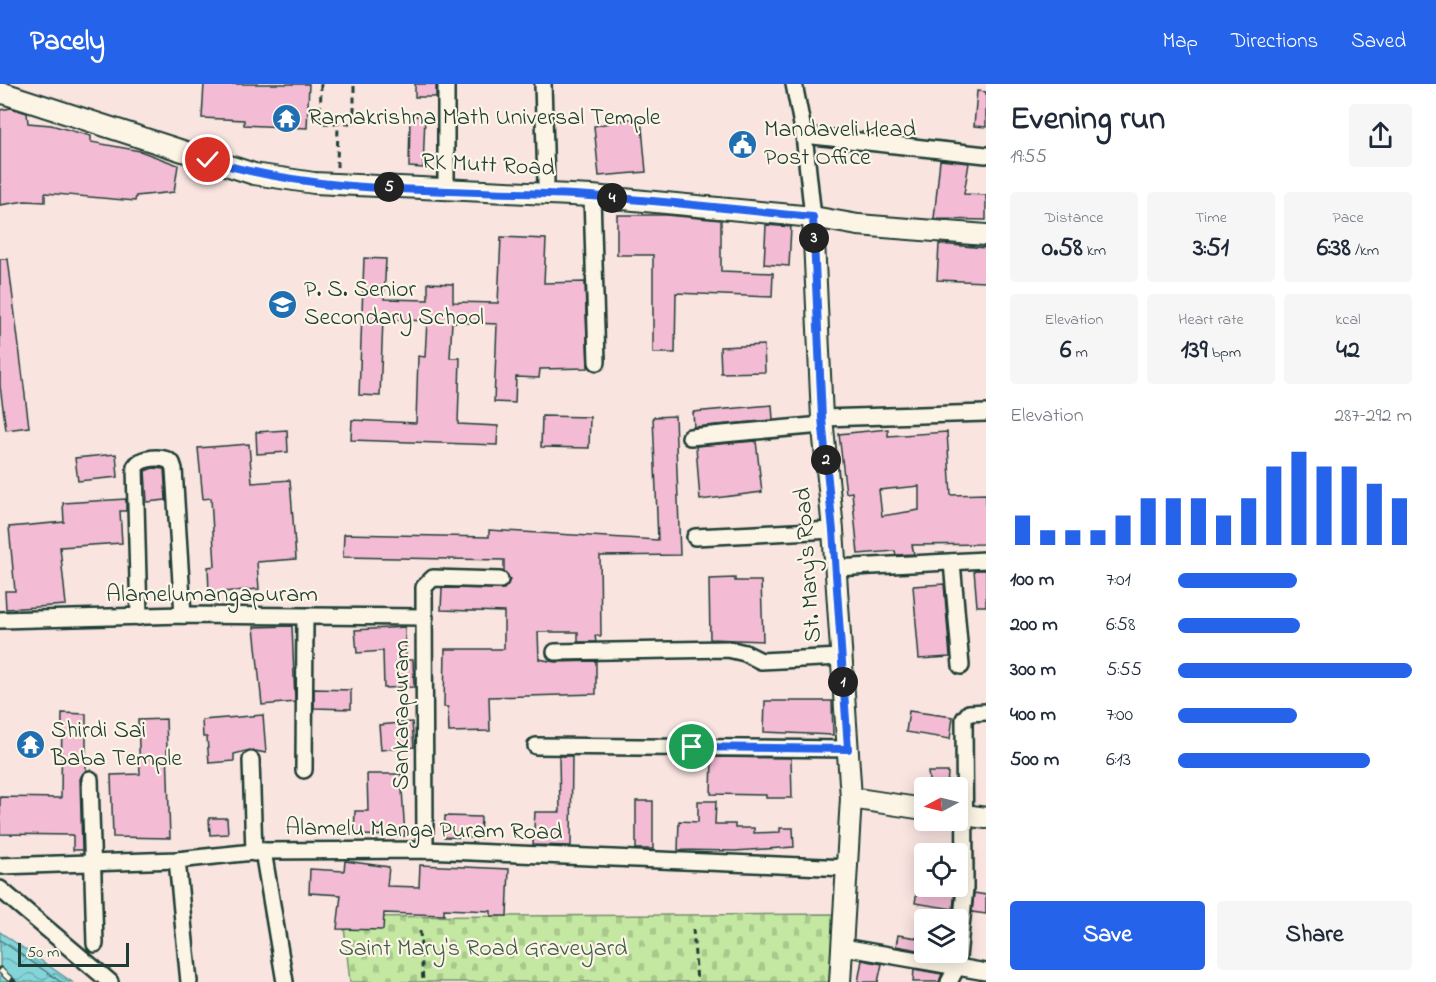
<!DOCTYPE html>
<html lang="en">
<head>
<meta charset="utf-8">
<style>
	body { margin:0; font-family:"Indie Flower",sans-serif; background:#f6f6f7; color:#1f2937; height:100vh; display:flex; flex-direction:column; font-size:22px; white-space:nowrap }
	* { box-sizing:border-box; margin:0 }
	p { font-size:20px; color:#747a83 }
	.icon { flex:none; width:33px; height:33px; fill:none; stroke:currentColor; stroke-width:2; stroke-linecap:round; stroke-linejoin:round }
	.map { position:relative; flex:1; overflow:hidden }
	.details { display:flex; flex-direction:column; background:#fff; width:450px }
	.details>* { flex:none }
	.needle { width:39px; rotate:263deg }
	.tools { position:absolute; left:914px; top:693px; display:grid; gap:12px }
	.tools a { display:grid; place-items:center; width:54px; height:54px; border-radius:6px; background:#fff; box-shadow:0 3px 15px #0003; font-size:30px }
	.scale { position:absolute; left:18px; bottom:15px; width:111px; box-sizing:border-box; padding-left:6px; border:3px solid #1f3d34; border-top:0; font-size:16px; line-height:21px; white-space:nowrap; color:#1f3d34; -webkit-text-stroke:4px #fcf5e5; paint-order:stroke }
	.pin { position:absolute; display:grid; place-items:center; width:51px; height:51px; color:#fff; margin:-26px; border:3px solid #fff; border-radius:50%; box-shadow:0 2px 6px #0007 }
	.km { position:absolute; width:30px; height:30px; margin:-15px; border-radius:50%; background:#222; color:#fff; font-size:16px; line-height:30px; text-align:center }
	.round { display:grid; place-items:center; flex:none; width:63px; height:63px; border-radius:6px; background:#f6f6f7 }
	.overview { display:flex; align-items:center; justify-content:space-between; height:102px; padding:0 24px }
	h1 { font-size:33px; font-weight:700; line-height:45px }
	.metrics { display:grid; grid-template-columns:repeat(3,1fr); gap:9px; height:102px; padding:6px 24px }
	.metrics div { display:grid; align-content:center; border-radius:6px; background:#f6f6f7; text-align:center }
	.metrics b { font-size:26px; font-weight:700 }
	.metrics small { font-size:16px; font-weight:400 }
	.metrics p { font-size:16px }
	.chart { height:168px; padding:12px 24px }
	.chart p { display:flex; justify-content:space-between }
	.chart svg { width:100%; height:108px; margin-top:6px; stroke:#2563eb; stroke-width:6 }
	.button { display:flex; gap:12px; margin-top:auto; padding:12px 24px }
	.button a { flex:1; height:69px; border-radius:6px; background:#2563eb; color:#fff; font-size:24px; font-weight:700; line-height:69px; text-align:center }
	.button a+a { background:#f6f6f7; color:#1f2937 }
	ul { padding:0 24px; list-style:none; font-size:20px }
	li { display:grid; grid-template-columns:96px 72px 1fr; align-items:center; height:45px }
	li i { height:15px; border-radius:8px; background:#2563eb }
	header { display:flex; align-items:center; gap:36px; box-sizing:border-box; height:84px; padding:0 30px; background:#2563eb; color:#fff }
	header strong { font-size:28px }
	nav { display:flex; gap:33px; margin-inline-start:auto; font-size:21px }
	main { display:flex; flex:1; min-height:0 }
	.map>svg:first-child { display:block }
	.cemetery { fill:url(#cemetery-stones); stroke:#72926b; stroke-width:1.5 }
	.water { fill:url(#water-waves); stroke:#5c9898; stroke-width:1.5 }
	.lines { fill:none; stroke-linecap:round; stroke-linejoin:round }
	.shore { stroke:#477a76; stroke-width:1.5 }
	.building { fill:#f3bcd4; stroke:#1f3d34; stroke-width:1.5; fill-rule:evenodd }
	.minor-casing { stroke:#1f3d34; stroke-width:20 }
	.major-casing { stroke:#1f3d34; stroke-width:24 }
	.path { stroke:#1f3d34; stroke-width:3; stroke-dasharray:6 4.5; stroke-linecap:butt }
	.minor { stroke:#fcf5e5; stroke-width:15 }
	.major { stroke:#fcf5e5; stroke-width:20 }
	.rail-casing { stroke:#1f3d34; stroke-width:7 }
	.rail { stroke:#fcf5e5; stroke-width:4.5; stroke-dasharray:14; stroke-linecap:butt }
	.route-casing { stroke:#fff; stroke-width:12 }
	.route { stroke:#2563eb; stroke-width:8 }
	.labels { text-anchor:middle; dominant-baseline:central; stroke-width:4.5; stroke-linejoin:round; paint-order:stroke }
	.poi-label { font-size:24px; fill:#1f3d34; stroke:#fcf5e5; text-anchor:start }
	.street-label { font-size:24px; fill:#1f3d34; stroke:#fcf5e5 }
	.park-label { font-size:24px; fill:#405f4a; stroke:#fcf5e5 }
</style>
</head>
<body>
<header>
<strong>Pacely</strong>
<nav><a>Map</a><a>Directions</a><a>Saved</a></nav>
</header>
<main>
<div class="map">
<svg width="986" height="898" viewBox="0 0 986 898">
	<defs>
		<pattern id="cemetery-stones" width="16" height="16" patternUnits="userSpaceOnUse" patternTransform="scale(1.5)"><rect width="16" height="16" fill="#c4e8a2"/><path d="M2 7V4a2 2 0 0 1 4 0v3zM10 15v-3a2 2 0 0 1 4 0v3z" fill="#a8c88c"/></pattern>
		<pattern id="water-waves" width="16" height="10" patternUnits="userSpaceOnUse" patternTransform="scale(1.5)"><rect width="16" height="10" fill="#84d5da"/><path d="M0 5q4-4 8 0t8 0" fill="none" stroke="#6baeb2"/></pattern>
	</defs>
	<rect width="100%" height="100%" fill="#f9e4e0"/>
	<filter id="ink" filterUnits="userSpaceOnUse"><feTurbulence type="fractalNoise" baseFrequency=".0167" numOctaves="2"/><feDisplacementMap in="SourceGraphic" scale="12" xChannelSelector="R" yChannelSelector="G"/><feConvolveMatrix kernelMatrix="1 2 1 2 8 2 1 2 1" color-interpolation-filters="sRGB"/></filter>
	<g filter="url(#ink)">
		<polygon class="cemetery" points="837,830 830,898 350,898 343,833"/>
		<polygon class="water" points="0,848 72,898 0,898"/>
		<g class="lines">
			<polyline class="shore" points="0,856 61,898"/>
		</g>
		<g class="building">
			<polygon points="204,0 309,0 307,44 244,41 244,36 202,34"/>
			<rect x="415" y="0" width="21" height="13"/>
			<polygon points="977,7 986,8 986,43 974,42"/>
			<polygon points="11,24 27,29 28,39 51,41 91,52 91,58 140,67 178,81 174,108 136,112 135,117 45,109 45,118 25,117 0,121 0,26"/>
			<polygon points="410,32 425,32 423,84 409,83"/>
			<polygon points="641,33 646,88 599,92 594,42"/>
			<polygon points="940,76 969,79 964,110 986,111 986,136 934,135"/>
			<polygon points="617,131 666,131 721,136 721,187 773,189 772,213 676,209 675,269 653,269 653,171 617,171"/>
			<polygon points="766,141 791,143 789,182 764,180"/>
			<polygon points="501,153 546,155 544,199 585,198 588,284 540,285 539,294 516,293 515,319 494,318 497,240 452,238 450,274 460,274 458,340 498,342 497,361 351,356 352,336 416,339 418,272 425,273 427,237 383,235 380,312 359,311 364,174 386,175 384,215 428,216 428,199 453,200 453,218 498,219"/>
			<polygon points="939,160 986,164 986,198 937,196"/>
			<polygon points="0,175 8,175 29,343 6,346 0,302"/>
			<polygon points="764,261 765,288 721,289 720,263"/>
			<polygon points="772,321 773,336 694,343 693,328"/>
			<polygon points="542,332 590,333 589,364 541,363"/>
			<polygon points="675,332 680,471 600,472 601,552 595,552 596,558 578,558 578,548 538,548 539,575 555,578 596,577 596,610 489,613 490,647 449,648 448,623 444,623 445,565 504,565 504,528 441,526 442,504 504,505 510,496 504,487 504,476 343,473 344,450 489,453 489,446 658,456 653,333"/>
			<path d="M888,345v7l59,-4 4,63 35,-1v50l-74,1 2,9 -18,1 -1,-4 -37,3 -6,-62 -6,1 -7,-59zM919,402v24l-37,6 -3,-26z"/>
			<polygon points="287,346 288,368 257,370 256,348"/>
			<polygon points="756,357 762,408 700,416 696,362"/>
			<polygon points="249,360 252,399 290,396 296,475 257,478 259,505 209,509 208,483 215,482 211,414 203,415 198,364"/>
			<polygon points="116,370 118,393 78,397 75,374"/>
			<polygon points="153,384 164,385 166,416 147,418 145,387"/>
			<polygon points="126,415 126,427 120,427 122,459 60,463 66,521 6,525 5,507 15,507 9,443 64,438 63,419"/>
			<polygon points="974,486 986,486 986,522 977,522"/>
			<polygon points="735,494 735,497 761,497 763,557 710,555 709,495"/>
			<polygon points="944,500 950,573 919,575 913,502"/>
			<polygon points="292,542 295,618 262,621 254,543"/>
			<polygon points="405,543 406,576 413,576 414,603 384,604 383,567 357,569 355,546"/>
			<polygon points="314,605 351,606 351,625 314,624"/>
			<polygon points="765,617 832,617 833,651 764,648"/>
			<polygon points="909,627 953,633 950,655 906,648"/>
			<polygon points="62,629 86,630 86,686 80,695 82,766 73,766 73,751 0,750 0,713 61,714"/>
			<polygon points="263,631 266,669 250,666 234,670 234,677 209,679 207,653 203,653 202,636"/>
			<polygon points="166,635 170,754 113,753 111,691 140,690 138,636"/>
			<polygon points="412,638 414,663 381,666 379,641"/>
			<polygon points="559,672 572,672 571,762 533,761 535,728 560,728"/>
			<polygon points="712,673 791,674 792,714 766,714 766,711 711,710"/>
			<polygon points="928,688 948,688 947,704 930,704"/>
			<polygon points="367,690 401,690 405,752 354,751 355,727 368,727"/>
			<rect x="636" y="717" width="17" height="48"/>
			<polygon points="698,717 716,717 715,740 735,740 735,744 754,744 754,749 780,748 780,744 793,744 794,763 735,767 678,766 679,737 698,738"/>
			<polygon points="445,732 481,733 480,754 444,753"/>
			<polygon points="209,734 227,734 228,750 210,751"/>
			<polygon points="345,777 389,783 387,802 419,803 420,781 509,785 507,832 491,832 491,827 444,825 444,831 384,829 383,846 337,845 341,811 309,809 310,785 344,787"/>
			<polygon points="918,801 955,806 953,825 915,819"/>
			<polygon points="974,809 986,811 986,830 972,828"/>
			<polygon points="898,851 924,855 924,867 896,862"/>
			<polygon points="862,876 882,880 878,898 858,898"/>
			<polygon points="914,885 942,890 939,898 913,898"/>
		</g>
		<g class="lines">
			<defs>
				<g id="minor">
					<polyline points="543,0 546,98"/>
					<polyline points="794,0 804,51 813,133"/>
					<polyline points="804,51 986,71"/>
					<polyline points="446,106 446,0"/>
					<polyline points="592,112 597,278"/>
					<polyline points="822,334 986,329"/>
					<polyline points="690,353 822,341"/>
					<polyline points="695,453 833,446"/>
					<polyline points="952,478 961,582"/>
					<polyline points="835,484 986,476"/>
					<path d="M139,533l-4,-150c6,-10 28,-12 37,-4l2,6 9,146"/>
					<polyline points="0,536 183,531 425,533"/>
					<polyline points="555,568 728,565 745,569 761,577 841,573"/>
					<polyline points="536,662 848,665"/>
					<polyline points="251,676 254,769"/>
					<polyline points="304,686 305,533"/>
					<polyline points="90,695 95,860"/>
					<polyline points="425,766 424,503 433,494 500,496"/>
					<polyline points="263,767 285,898"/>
					<polyline points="177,776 189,898"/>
					<polyline points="0,782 177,776 263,767 425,766 847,784"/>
					<polyline points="0,805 110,898"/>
					<polyline points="843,863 986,888"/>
					<polyline points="949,898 957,883 965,804 964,635 969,629 986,628"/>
				</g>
				<g id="major">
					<polyline points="0,8 254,90 314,99 592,112 813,133 858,141 986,151"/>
					<polyline points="813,133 822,334 833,446 851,714 840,898"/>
					<polyline points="851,714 924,725"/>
					<polyline points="957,730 986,734"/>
				</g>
			</defs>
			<use href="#minor" class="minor-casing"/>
			<use href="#major" class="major-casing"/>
			<g class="path">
				<polyline points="321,0 320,39 354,40 354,0"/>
				<polyline points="337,83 338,40"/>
				<polyline points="693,845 697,898"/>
				<polyline points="420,847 423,898"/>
			</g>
			<use href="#minor" class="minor"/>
			<use href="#major" class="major"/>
			<defs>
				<polyline id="rail" points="0,886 13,898"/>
			</defs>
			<use href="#rail" class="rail-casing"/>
			<use href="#rail" class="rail"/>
		</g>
	</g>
	<g class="lines" filter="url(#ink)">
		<defs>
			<path id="route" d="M208,76c123,38 256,28 383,36 74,5 148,14 222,21l9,201 11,113 15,218 -156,-2"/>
		</defs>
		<use href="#route" class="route-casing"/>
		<use href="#route" class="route"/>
	</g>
	<defs>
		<symbol id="temple-disc" viewBox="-11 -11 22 22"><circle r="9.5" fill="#1f6fb2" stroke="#fcf5e5"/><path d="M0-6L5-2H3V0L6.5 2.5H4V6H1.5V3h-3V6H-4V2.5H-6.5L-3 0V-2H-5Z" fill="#fff"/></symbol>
		<symbol id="civic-disc" viewBox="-11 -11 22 22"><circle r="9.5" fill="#1f6fb2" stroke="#fcf5e5"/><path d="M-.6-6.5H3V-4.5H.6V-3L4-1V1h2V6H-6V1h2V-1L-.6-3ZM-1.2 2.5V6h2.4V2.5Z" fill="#fff"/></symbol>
		<symbol id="school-disc" viewBox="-11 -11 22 22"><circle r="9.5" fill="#1f6fb2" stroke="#fcf5e5"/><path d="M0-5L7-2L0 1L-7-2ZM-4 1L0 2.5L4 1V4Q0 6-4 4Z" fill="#fff"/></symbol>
	</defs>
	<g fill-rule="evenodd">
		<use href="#temple-disc" x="270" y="18" width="33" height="33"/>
		<use href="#civic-disc" x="726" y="44" width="33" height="33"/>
		<use href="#school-disc" x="266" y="204" width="33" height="33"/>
		<use href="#temple-disc" x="14" y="644" width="33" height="33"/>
	</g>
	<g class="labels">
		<g class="poi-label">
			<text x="308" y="34">Ramakrishna Math Universal Temple</text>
			<text x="764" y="46">Mandaveli Head<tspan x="764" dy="28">Post Office</tspan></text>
			<text x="304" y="206">P. S. Senior<tspan x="304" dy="28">Secondary School</tspan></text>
			<text x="51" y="647">Shirdi Sai<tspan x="51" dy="28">Baba Temple</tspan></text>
		</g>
		<g class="street-label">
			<text transform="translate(488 82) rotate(3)">RK Mutt Road</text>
			<text transform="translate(809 481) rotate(-94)">St. Mary's Road</text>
			<text x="212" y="511">Alamelumangapuram</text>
			<text transform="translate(402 631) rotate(-90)">Sankarapuram</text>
			<text transform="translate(424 747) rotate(1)">Alamelu Manga Puram Road</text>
		</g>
		<g class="park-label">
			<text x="483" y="865">Saint Mary's Road Graveyard</text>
		</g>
	</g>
</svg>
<div class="tools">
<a><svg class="needle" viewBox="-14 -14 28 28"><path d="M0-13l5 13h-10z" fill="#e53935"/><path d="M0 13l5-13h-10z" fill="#747a83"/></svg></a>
<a><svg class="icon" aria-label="locate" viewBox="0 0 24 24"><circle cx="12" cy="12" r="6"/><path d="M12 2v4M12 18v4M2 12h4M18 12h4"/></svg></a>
<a><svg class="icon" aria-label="layers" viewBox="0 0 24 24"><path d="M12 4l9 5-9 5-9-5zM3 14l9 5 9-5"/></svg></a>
</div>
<div class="scale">50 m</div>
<div class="pin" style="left:692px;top:663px;background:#1e9e55"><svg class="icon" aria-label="arrive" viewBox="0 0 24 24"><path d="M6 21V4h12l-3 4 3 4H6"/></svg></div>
<div class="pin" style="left:208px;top:76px;background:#d93025"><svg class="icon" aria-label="check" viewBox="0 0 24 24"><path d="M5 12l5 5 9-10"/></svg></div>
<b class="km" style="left:843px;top:598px">1</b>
<b class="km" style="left:826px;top:376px">2</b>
<b class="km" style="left:814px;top:154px">3</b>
<b class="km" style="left:612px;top:114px">4</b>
<b class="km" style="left:389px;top:103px">5</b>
</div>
<section class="details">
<div class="overview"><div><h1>Evening run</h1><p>19:55</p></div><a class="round"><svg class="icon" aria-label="share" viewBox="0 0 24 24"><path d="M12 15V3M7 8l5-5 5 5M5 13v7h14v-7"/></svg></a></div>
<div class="metrics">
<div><p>Distance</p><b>0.58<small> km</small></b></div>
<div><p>Time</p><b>3:51</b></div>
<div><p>Pace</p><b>6:38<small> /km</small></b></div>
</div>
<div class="metrics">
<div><p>Elevation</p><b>6<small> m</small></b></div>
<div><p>Heart rate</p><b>139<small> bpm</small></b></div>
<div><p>kcal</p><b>42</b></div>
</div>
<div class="chart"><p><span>Elevation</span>287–292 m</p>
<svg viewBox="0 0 160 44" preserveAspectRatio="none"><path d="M5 44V32M15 44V38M25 44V38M35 44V38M45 44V32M55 44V25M65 44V25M75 44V25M85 44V32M95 44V25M105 44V12M115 44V6M125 44V12M135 44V12M145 44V19M155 44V25"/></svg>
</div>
<ul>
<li><b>100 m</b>7:01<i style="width:51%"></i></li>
<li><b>200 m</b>6:58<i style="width:52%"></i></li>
<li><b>300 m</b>5:55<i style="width:100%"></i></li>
<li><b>400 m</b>7:00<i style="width:51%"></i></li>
<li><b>500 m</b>6:13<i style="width:82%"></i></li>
</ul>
<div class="button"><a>Save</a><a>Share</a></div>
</section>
</main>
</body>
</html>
